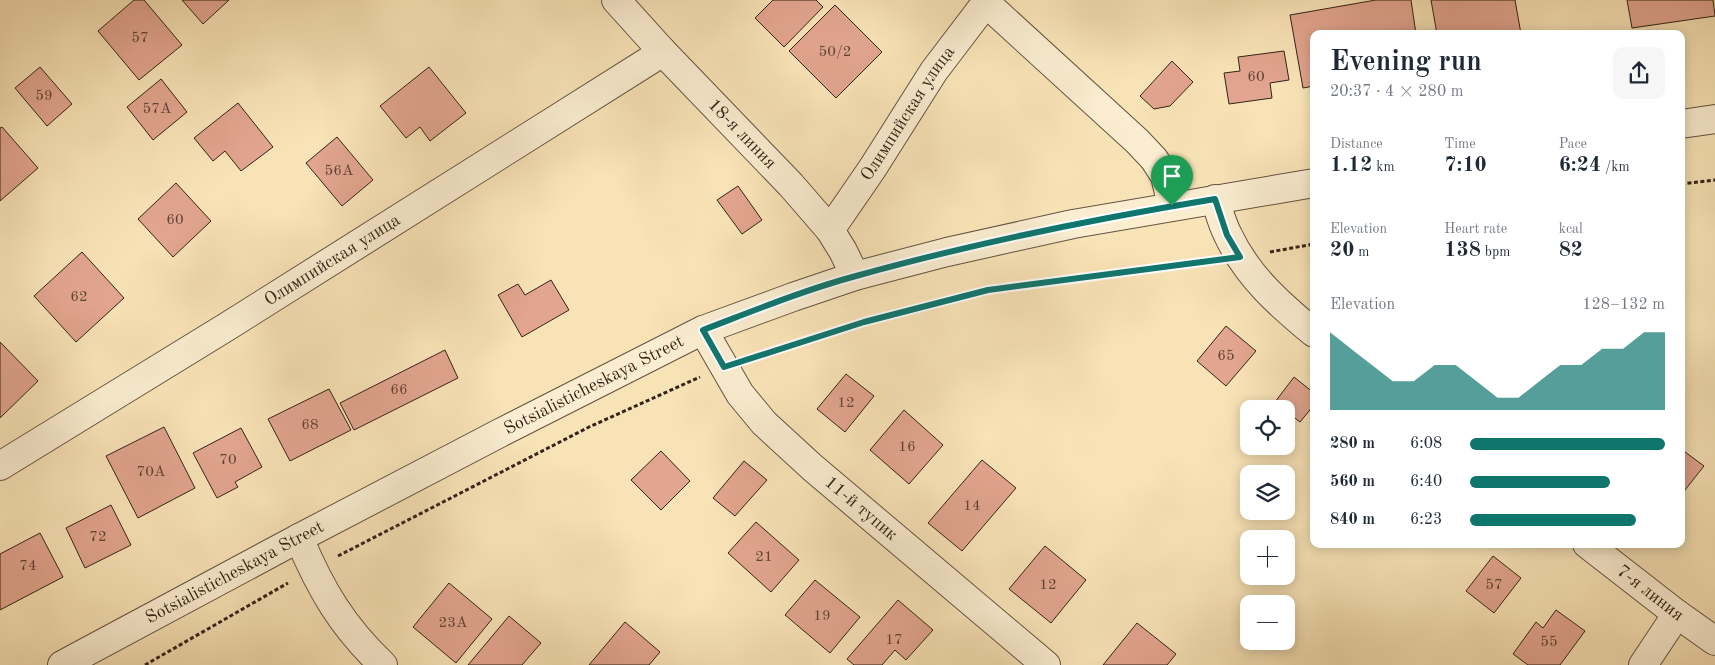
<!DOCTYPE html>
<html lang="en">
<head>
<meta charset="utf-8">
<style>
	body { margin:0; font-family:"Old Standard TT",serif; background:#f6f6f7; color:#1f2937; height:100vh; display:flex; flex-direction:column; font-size:19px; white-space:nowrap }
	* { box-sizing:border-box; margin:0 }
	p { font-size:16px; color:#747a83 }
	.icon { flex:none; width:28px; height:28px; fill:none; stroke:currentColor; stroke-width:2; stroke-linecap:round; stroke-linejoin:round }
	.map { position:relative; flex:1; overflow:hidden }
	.drawer { position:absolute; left:1310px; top:30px; width:375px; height:518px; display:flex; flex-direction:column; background:#fff; border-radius:10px; box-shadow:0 2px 12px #0003 }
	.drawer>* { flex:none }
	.fabs { position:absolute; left:1240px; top:400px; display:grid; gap:10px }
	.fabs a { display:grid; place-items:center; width:55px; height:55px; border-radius:10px; background:#fff; box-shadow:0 2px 12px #0003; font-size:25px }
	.pin { position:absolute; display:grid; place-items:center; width:42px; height:42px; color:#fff; margin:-51px -21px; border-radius:50% 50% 50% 0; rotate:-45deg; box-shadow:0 0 5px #0007 }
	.pin .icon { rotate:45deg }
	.round { display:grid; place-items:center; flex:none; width:52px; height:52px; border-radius:10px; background:#f6f6f7 }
	.overview { display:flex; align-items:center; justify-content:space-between; height:85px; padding:0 20px }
	h1 { font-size:28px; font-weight:700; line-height:38px }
	.metrics { display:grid; grid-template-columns:repeat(3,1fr); gap:8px; height:85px; padding:5px 20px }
	.metrics div { display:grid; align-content:center }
	.metrics b { font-size:21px; font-weight:700 }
	.metrics small { font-size:14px; font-weight:400 }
	.metrics p { font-size:14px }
	.chart { height:140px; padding:10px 20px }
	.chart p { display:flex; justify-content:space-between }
	.chart svg { width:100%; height:90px; margin-top:5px; fill:#0f766e; opacity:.7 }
	ul { padding:0 20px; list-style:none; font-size:16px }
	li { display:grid; grid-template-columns:80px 60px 1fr; align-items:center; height:38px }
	li i { height:12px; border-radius:6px; background:#0f766e }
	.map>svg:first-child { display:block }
	.building { fill:#e2a58f; stroke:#332317 }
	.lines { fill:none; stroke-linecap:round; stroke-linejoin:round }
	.minor-casing { stroke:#64533f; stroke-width:30 }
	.tertiary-casing { stroke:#64533f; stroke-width:30 }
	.path { stroke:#332317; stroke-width:3; stroke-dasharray:4 2.5; stroke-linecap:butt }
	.minor { stroke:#faedd0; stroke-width:28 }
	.tertiary { stroke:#faedd0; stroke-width:28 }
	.route-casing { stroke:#fff; stroke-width:10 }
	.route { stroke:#0f766e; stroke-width:6 }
	.labels { text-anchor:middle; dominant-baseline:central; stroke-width:5; stroke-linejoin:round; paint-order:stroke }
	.number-label { font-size:15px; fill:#5f4435 }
	.street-label { font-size:18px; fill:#332317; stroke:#faedd0 }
</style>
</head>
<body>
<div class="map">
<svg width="1715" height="665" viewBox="0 0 1715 665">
	<rect width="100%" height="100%" fill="#f8e3b7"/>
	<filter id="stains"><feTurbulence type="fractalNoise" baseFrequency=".004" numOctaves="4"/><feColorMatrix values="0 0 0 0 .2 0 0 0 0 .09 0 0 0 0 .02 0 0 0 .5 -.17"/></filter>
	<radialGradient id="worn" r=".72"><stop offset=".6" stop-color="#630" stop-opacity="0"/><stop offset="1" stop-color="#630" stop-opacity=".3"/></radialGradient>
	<g class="building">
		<polygon points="134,0 144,0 182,45 139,80 98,31"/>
		<polygon points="182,0 229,0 203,24"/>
		<polygon points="773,0 816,0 823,7 784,47 755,18"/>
		<polygon points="1376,0 1411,0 1416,34 1314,34 1314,86 1303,88 1290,15"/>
		<polygon points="1431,0 1515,0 1521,34 1437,34"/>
		<polygon points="1627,0 1713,0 1715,16 1632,28"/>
		<polygon points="835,5 882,52 836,98 789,51"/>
		<polygon points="1284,51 1289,80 1270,83 1272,98 1229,104 1224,73 1240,71 1238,57"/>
		<polygon points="1172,61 1193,82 1170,106 1154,109 1140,96"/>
		<polygon points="40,67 72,104 47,126 15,88"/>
		<polygon points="429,67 466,113 430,141 420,127 406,138 380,106"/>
		<polygon points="161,79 187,112 153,140 127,107"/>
		<polygon points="238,103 273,147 241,171 225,151 213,161 194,138"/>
		<polygon points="2,127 38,168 0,201 0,128"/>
		<polygon points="337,137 373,180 342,206 306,163"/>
		<polygon points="176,183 211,221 173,257 138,219"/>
		<polygon points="738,186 762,220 742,234 717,200"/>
		<polygon points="82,252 124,298 76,342 34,296"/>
		<polygon points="551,280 569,310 522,337 498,295 518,284 525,295"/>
		<polygon points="1226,326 1256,351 1226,386 1197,361"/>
		<polygon points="0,342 38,381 0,418"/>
		<polygon points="445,350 458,378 354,430 340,403"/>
		<polygon points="846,374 874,396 845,432 817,409"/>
		<polygon points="1294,377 1314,393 1314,405 1300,422 1286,411 1286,409 1283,409 1275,402"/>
		<polygon points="329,389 351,430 290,461 268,419"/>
		<polygon points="904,410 943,445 909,484 870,450"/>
		<polygon points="164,427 195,488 138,518 106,456"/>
		<polygon points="241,428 262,467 235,482 238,487 217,498 193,453"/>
		<polygon points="1681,449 1704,466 1681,495"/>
		<polygon points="661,451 690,481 661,510 631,480"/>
		<polygon points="982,460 1016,488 962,551 928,523"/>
		<polygon points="744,461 767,480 735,516 713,498"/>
		<polygon points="111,505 131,545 85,568 66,528"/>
		<polygon points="756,522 799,560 771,592 728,553"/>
		<polygon points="40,533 63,577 0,610 0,554"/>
		<polygon points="1045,546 1086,580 1051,623 1009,589"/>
		<polygon points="1493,556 1521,578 1494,613 1466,591"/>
		<polygon points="815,580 860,617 830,653 785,615"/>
		<polygon points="449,583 492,619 456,663 413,627"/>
		<polygon points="898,600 933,630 906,660 895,650 882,665 854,665 847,659"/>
		<polygon points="1556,610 1585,631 1560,665 1528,665 1513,654 1536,622 1543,628"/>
		<polygon points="509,616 541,643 522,665 468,665"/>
		<polygon points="625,622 660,652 649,665 589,665"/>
		<polygon points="1137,623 1176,654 1167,665 1103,665"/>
	</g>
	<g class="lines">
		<defs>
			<g id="minor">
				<path id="s1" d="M616,0l47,52 128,133 39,45 13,21 12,25"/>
				<polyline points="986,3 1137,141 1154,159 1165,176 1172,206"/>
				<path d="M1215,199c4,12 7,25 13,36 19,41 52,70 86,98"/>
				<path id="s2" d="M830,230l42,-61 62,-98 54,-71"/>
				<path id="s3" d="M703,330l37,64 24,29 49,45 233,197"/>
				<path id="s4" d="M0,466l228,-140 435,-274"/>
				<path d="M299,538c22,52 43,88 84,127"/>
				<path id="s5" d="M1587,544l90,70 38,27"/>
				<polyline points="1643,665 1677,614"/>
			</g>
			<g id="tertiary">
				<polyline points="1681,124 1715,119"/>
				<path id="s6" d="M62,665l237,-127 199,-104 205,-104 90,-33 62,-21 92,-24 126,-28 241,-41"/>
			</g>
		</defs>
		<use href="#minor" class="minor-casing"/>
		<use href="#tertiary" class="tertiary-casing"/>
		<g class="path">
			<polyline points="1681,184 1715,180"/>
			<polyline points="1270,252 1314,244"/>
			<polyline points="750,358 863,322 988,290 1209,261"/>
			<polyline points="338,556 589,427 700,377"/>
			<polyline points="145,665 288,583"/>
		</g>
		<use href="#minor" class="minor"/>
		<use href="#tertiary" class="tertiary"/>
	</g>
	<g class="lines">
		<defs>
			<path id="route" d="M1215,199l12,36 13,22 -252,33 -124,32 -140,45 -21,-37c50,-19 101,-40 153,-54 118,-33 238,-57 359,-77z"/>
		</defs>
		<use href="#route" class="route-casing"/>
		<use href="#route" class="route"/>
	</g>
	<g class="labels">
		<g class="number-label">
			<text x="140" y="38">57</text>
			<text x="835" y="52">50/2</text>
			<text x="1256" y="77">60</text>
			<text x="44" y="96">59</text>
			<text x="157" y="109">57А</text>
			<text x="339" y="171">56А</text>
			<text x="175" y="220">60</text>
			<text x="79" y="297">62</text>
			<text x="1226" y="356">65</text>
			<text x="399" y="390">66</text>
			<text x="846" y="403">12</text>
			<text x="310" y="425">68</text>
			<text x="907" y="447">16</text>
			<text x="228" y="460">70</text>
			<text x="151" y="472">70А</text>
			<text x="972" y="506">14</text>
			<text x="98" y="537">72</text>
			<text x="764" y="557">21</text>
			<text x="28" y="566">74</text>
			<text x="1048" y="585">12</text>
			<text x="1494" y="585">57</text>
			<text x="822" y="616">19</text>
			<text x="453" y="623">23А</text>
			<text x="894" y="640">17</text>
			<text x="1549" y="642">55</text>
		</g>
		<g class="street-label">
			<text stroke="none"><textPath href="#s2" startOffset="140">Олимпийская улица</textPath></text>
			<text stroke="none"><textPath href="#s1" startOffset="184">18-я линия</textPath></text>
			<text stroke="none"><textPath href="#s4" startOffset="391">Олимпийская улица</textPath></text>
			<text stroke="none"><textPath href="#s6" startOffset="601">Sotsialisticheskaya Street</textPath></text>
			<text stroke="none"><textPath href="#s3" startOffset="241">11-й тупик</textPath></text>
			<text stroke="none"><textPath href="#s6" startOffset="196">Sotsialisticheskaya Street</textPath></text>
			<text stroke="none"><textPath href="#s5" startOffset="80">7-я линия</textPath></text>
		</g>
	</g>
	<rect width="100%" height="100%" filter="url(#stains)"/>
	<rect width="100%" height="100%" fill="url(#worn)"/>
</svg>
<div class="fabs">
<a><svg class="icon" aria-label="locate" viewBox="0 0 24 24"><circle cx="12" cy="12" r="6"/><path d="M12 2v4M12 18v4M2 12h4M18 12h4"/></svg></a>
<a><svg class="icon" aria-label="layers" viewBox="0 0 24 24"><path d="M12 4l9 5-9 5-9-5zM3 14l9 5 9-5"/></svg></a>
<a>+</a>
<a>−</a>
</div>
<div class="pin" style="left:1172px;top:206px;background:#1e9e55"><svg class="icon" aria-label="arrive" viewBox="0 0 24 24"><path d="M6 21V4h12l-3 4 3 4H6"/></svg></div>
<section class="drawer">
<div class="overview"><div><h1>Evening run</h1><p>20:37 · 4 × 280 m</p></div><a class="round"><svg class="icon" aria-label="share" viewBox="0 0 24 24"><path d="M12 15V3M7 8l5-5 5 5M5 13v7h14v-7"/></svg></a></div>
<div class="metrics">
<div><p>Distance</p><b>1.12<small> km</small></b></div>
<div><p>Time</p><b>7:10</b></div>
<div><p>Pace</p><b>6:24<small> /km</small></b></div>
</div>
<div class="metrics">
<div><p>Elevation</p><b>20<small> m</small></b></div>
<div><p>Heart rate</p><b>138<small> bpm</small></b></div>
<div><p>kcal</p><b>82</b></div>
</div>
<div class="chart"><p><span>Elevation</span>128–132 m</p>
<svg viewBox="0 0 160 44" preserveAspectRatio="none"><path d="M0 44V6L10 14L20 22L30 30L40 30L50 22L60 22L70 30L80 38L90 38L100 30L110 22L120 22L130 14L140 14L150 6L160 6V44z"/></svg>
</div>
<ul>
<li><b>280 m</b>6:08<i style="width:100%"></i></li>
<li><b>560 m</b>6:40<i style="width:72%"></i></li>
<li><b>840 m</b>6:23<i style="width:85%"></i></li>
</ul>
</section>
</div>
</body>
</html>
